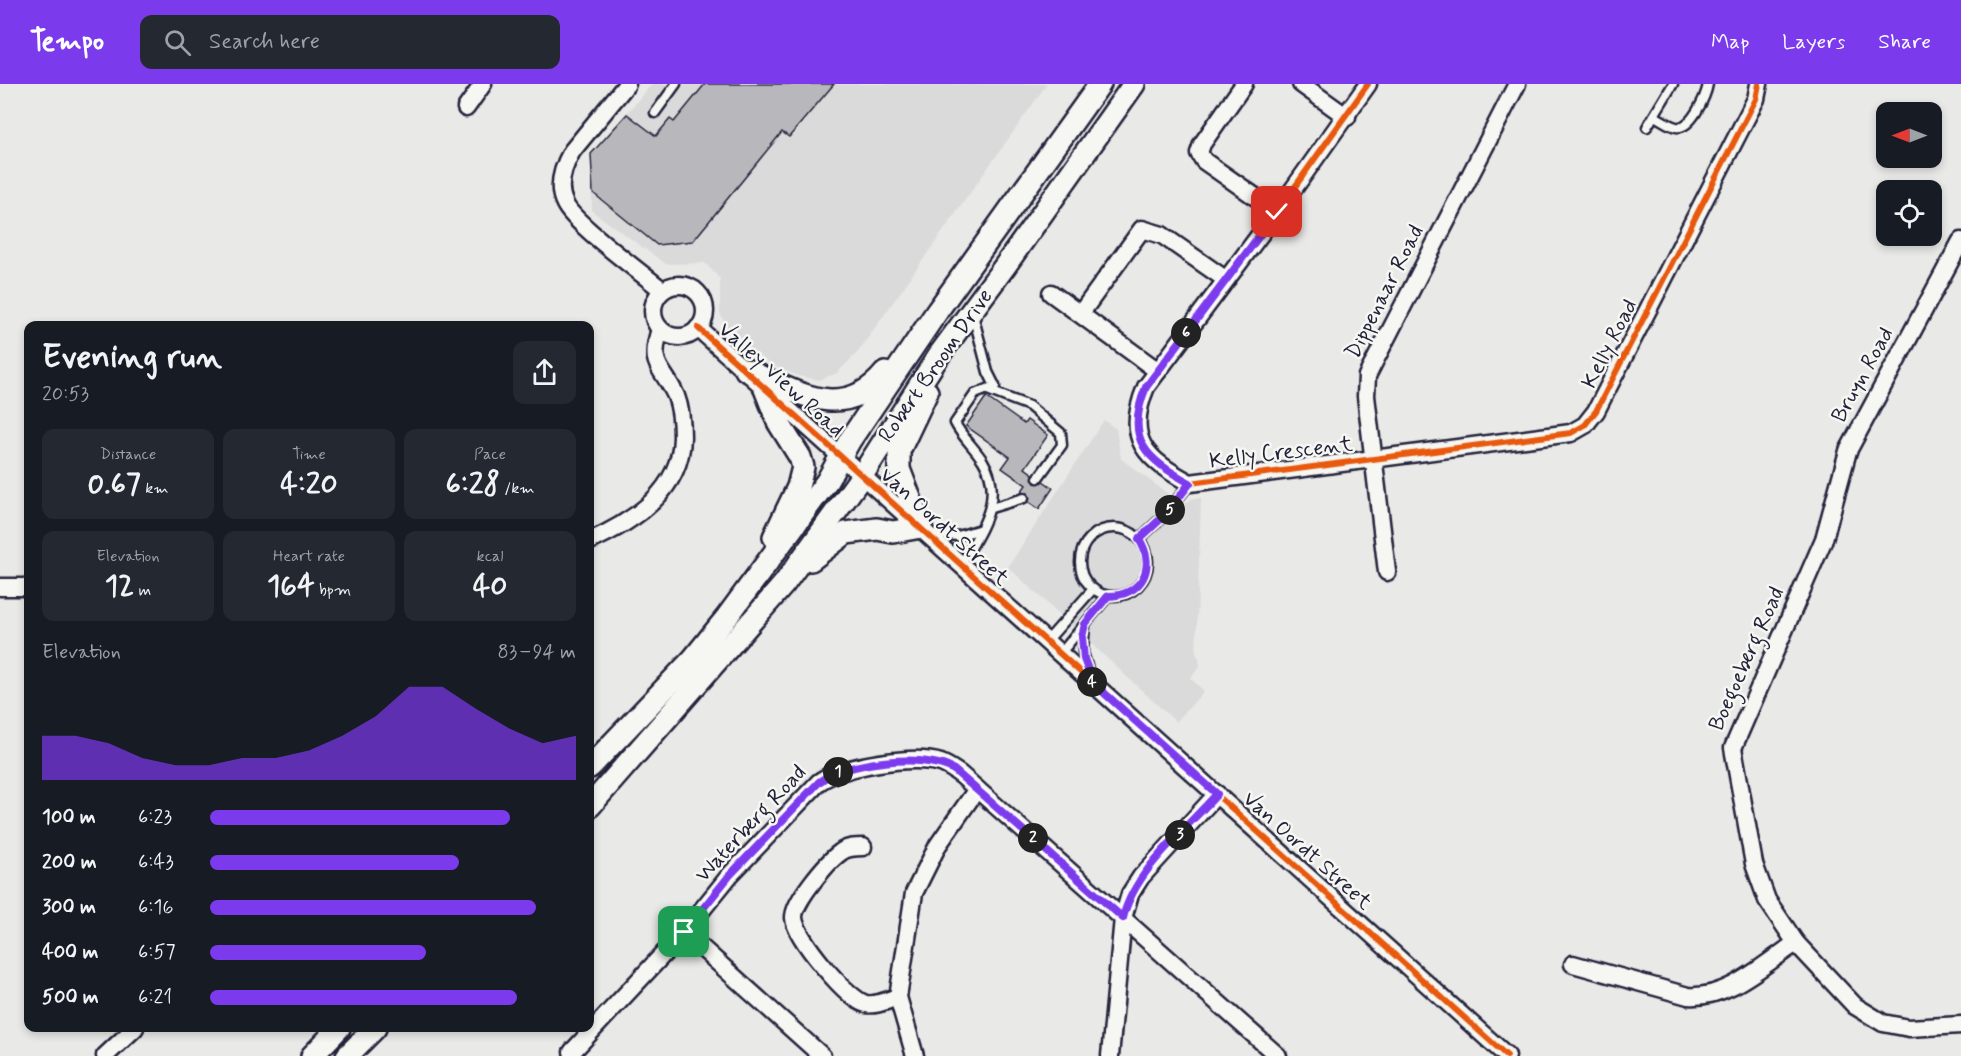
<!DOCTYPE html>
<html lang="en">
<head>
<meta charset="utf-8">
<style>
	body { margin:0; font-family:Mynerve,sans-serif; background:#242831; color:#f1f3f6; height:100vh; display:flex; flex-direction:column; font-size:22px; white-space:nowrap }
	* { box-sizing:border-box; margin:0 }
	p { font-size:20px; color:#9ea1a6 }
	.icon { flex:none; width:33px; height:33px; fill:none; stroke:currentColor; stroke-width:2; stroke-linecap:round; stroke-linejoin:round }
	.map { position:relative; flex:1; overflow:hidden }
	.sheet { position:absolute; left:24px; top:237px; width:570px; height:711px; display:flex; flex-direction:column; background:#171b24; border-radius:12px; box-shadow:0 3px 9px #0003 }
	.sheet>* { flex:none }
	.needle { width:39px; rotate:270deg }
	.buttons { position:absolute; left:1876px; top:18px; display:grid; gap:12px }
	.buttons a { display:grid; place-items:center; width:66px; height:66px; border-radius:12px; background:#171b24; box-shadow:0 3px 9px #0003; font-size:30px }
	.pin { position:absolute; display:grid; place-items:center; width:51px; height:51px; color:#fff; margin:-26px; border-radius:12px; box-shadow:0 3px 9px #0006 }
	.km { position:absolute; width:30px; height:30px; margin:-15px; border-radius:50%; background:#222; color:#fff; font-size:16px; line-height:30px; text-align:center }
	.round { display:grid; place-items:center; flex:none; width:63px; height:63px; border-radius:12px; background:#242831 }
	.head { display:flex; align-items:center; justify-content:space-between; height:102px; padding:0 18px }
	h1 { font-size:33px; font-weight:700; line-height:45px }
	.figures { display:grid; grid-template-columns:repeat(3,1fr); gap:9px; height:102px; padding:6px 18px }
	.figures div { display:grid; align-content:center; border-radius:12px; background:#242831; text-align:center }
	.figures b { font-size:30px; font-weight:700 }
	.figures small { font-size:16px; font-weight:400 }
	.figures p { font-size:16px }
	.chart { height:168px; padding:12px 18px }
	.chart p { display:flex; justify-content:space-between }
	.chart svg { width:100%; height:108px; margin-top:6px; fill:#7c3aed; opacity:.7 }
	ul { padding:0 18px; list-style:none; font-size:20px }
	li { display:grid; grid-template-columns:96px 72px 1fr; align-items:center; height:45px }
	li i { height:15px; border-radius:8px; background:#7c3aed }
	header { display:flex; align-items:center; gap:36px; box-sizing:border-box; height:84px; padding:0 30px; background:#7c3aed; color:#fff }
	header strong { font-size:28px }
	nav { display:flex; gap:33px; margin-inline-start:auto; font-size:21px }
	.search { width:420px; height:54px; background:#242831; display:flex; align-items:center; gap:15px; box-sizing:border-box; padding:0 21px; border-radius:12px; color:#9ea1a6; font-size:22px }
	.map>svg:first-child { display:block }
	.built { fill:#dadada }
	.building { fill:#b8b8bc; stroke:#22223b; stroke-width:1.5 }
	.lines { fill:none; stroke-linecap:round; stroke-linejoin:round }
	.service-casing { stroke:#22223b; stroke-width:13 }
	.minor-casing { stroke:#22223b; stroke-width:21 }
	.tertiary-casing { stroke:#22223b; stroke-width:26 }
	.service { stroke:#f6f6f2; stroke-width:8 }
	.minor { stroke:#f6f6f2; stroke-width:16 }
	.tertiary { stroke:#f6f6f2; stroke-width:21 }
	.cycleway-casing { stroke:#f6f6f2; stroke-width:10 }
	.cycleway { stroke:#e8590c; stroke-width:6 }
	.route-casing { stroke:#fff; stroke-width:12 }
	.route { stroke:#7c3aed; stroke-width:8 }
	.labels { text-anchor:middle; dominant-baseline:central; stroke-width:5; stroke-linejoin:round; paint-order:stroke }
	.street-label { font-size:22px; fill:#22223b; stroke:#f6f6f2 }
</style>
</head>
<body>
<header>
<strong>Tempo</strong>
<div class="search"><svg class="icon" aria-label="search" viewBox="0 0 24 24"><circle cx="10" cy="10" r="6"/><path d="M15 15l6 6"/></svg>Search here</div>
<nav><a>Map</a><a>Layers</a><a>Share</a></nav>
</header>
<div class="map">
<svg width="1961" height="972" viewBox="0 0 1961 972">
	<rect width="100%" height="100%" fill="#e9e9e7"/>
	<filter id="ink" filterUnits="userSpaceOnUse"><feTurbulence type="fractalNoise" baseFrequency=".0167" numOctaves="2"/><feDisplacementMap in="SourceGraphic" scale="12" xChannelSelector="R" yChannelSelector="G"/><feConvolveMatrix kernelMatrix="1 2 1 2 8 2 1 2 1" color-interpolation-filters="sRGB"/></filter>
	<g filter="url(#ink)">
		<g class="built">
			<polygon points="652,0 1047,0 858,268 837,289 819,296 798,292 770,280 737,256 729,248 720,229 720,195 705,179 666,180 592,127 591,70"/>
			<polygon points="1104,336 1116,345 1121,375 1183,421 1193,414 1201,414 1196,570 1199,574 1200,583 1190,594 1204,607 1176,638 1008,483"/>
		</g>
		<g class="building">
			<polygon points="705,0 834,0 789,53 782,48 693,157 657,161 593,109 591,70 627,30 656,52 670,35 674,38"/>
			<polygon points="986,313 1024,340 1027,336 1048,351 1025,384 1033,390 1035,399 1043,397 1053,404 1039,425 1029,418 1028,409 1021,408 1026,401 1002,384 1010,373 966,342"/>
		</g>
		<g class="lines">
			<defs>
				<g id="service">
					<polyline points="655,29 676,0"/>
					<path d="M1654,32c7,3 14,9 22,11 15,3 30,-31 32,-43"/>
					<polyline points="1647,43 1673,0"/>
					<polyline points="990,307 1029,322 1061,349 1062,361 1038,394"/>
					<polyline points="991,424 1024,414"/>
					<circle cx="1114" cy="478" r="34"/>
					<polyline points="931,450 958,452 981,445"/>
					<polyline points="1139,455 1166,430 1190,399"/>
					<path d="M961,481c18,-32 45,-67 22,-104 -8,-13 -21,-24 -28,-38l20,-29 20,-8 -7,-14 -15,-57"/>
					<polyline points="1085,541 1083,568 1090,592"/>
					<polyline points="1046,558 1093,505"/>
					<polyline points="1060,570 1108,512"/>
				</g>
				<g id="minor">
					<path d="M627,0l-55,67c-9,16 -16,36 -7,53 8,19 78,70 97,86"/>
					<polyline points="1244,0 1202,60 1199,69 1204,77 1277,128"/>
					<polyline points="1301,0 1347,33"/>
					<path d="M1368,0l-91,128 -131,175c-22,53 0,72 44,96l381,-50 14,-8 11,-14 160,-312 3,-15"/>
					<polyline points="466,24 483,0"/>
					<polyline points="1961,157 1848,367 1824,455 1733,664 1754,780 1767,816 1796,859 1855,922 1883,939 1909,944 1961,941"/>
					<circle cx="679" cy="227" r="26"/>
					<polyline points="1051,209 1158,287"/>
					<polyline points="1081,229 1142,145 1162,151 1225,195"/>
					<polyline points="698,244 1507,972"/>
					<path d="M590,457c44,-20 91,-50 92,-104 0,-13 -1,-28 -6,-41 -14,-31 -28,-28 -16,-67"/>
					<polyline points="1387,488 1366,312 1367,292 1517,0"/>
					<polyline points="0,503 28,503"/>
					<path d="M863,763c-7,0 -16,0 -22,5 -13,9 -48,50 -47,66 1,19 54,82 72,86 10,2 22,-4 32,-7"/>
					<polyline points="684,848 822,972"/>
					<path d="M1573,880l115,32c40,3 76,-32 108,-53"/>
					<path d="M572,968l112,-120 46,-57 89,-93c22,-16 96,-28 122,-19 8,3 14,8 20,12l317,281"/>
					<polyline points="105,972 135,944"/>
					<polyline points="915,972 898,913 914,809 938,761 977,705"/>
					<polyline points="1110,972 1123,834 1130,810 1141,793 1217,710"/>
				</g>
				<g id="tertiary">
					<path d="M746,286c49,21 97,54 139,3"/>
					<polyline points="765,305 778,338 800,373 803,383 798,403 774,453"/>
					<polyline points="811,476 846,449 877,445 893,448 921,443 899,385 899,367 927,308"/>
					<polyline points="590,683 693,575 727,533 827,397 850,356 938,226 1100,0"/>
					<polyline points="590,722 784,500 861,393 939,271 1005,182 1134,0"/>
					<polyline points="312,972 339,944"/>
					<polyline points="347,972 375,944"/>
				</g>
			</defs>
			<use href="#service" class="service-casing"/>
			<use href="#minor" class="minor-casing"/>
			<use href="#tertiary" class="tertiary-casing"/>
			<use href="#service" class="service"/>
			<use href="#minor" class="minor"/>
			<use href="#tertiary" class="tertiary"/>
			<defs>
				<g id="cycleway">
					<path d="M1368,0l-91,128 -131,175c-22,53 0,72 44,96l381,-50 14,-8 11,-14 160,-312 3,-15"/>
					<polyline points="698,244 1507,972"/>
				</g>
			</defs>
			<use href="#cycleway" class="cycleway-casing"/>
			<use href="#cycleway" class="cycleway"/>
		</g>
	</g>
	<g class="lines" filter="url(#ink)">
		<defs>
			<path id="route" d="M684,848l46,-57 89,-93c26,-20 106,-30 135,-12l169,148c11,-47 62,-88 94,-124l-124,-111 -9,-24 -2,-22 3,-13 23,-28c34,0 49,-29 31,-57l27,-25 24,-31c-44,-24 -66,-43 -44,-96l131,-175"/>
		</defs>
		<use href="#route" class="route-casing"/>
		<use href="#route" class="route"/>
	</g>
	<g class="labels">
		<g class="street-label">
			<text transform="translate(1385 208) rotate(-63)">Dippenaar Road</text>
			<text transform="translate(1610 260) rotate(-63)">Kelly Road</text>
			<text transform="translate(936 282) rotate(-55)">Robert Broom Drive</text>
			<text transform="translate(1863 291) rotate(-61)">Bruyn Road</text>
			<text transform="translate(781 296) rotate(42)">Valley View Road</text>
			<text transform="translate(1281 369) rotate(-7)">Kelly Crescent</text>
			<text transform="translate(944 443) rotate(42)">Van Oordt Street</text>
			<text transform="translate(1747 575) rotate(-66)">Boegoeberg Road</text>
			<text transform="translate(751 740) rotate(-47)">Waterberg Road</text>
			<text transform="translate(1307 767) rotate(42)">Van Oordt Street</text>
		</g>
	</g>
</svg>
<div class="buttons">
<a><svg class="needle" viewBox="-14 -14 28 28"><path d="M0-13l5 13h-10z" fill="#e53935"/><path d="M0 13l5-13h-10z" fill="#9ea1a6"/></svg></a>
<a><svg class="icon" aria-label="locate" viewBox="0 0 24 24"><circle cx="12" cy="12" r="6"/><path d="M12 2v4M12 18v4M2 12h4M18 12h4"/></svg></a>
</div>
<div class="pin" style="left:684px;top:848px;background:#1e9e55"><svg class="icon" aria-label="arrive" viewBox="0 0 24 24"><path d="M6 21V4h12l-3 4 3 4H6"/></svg></div>
<div class="pin" style="left:1277px;top:128px;background:#d93025"><svg class="icon" aria-label="check" viewBox="0 0 24 24"><path d="M5 12l5 5 9-10"/></svg></div>
<b class="km" style="left:838px;top:688px">1</b>
<b class="km" style="left:1033px;top:754px">2</b>
<b class="km" style="left:1180px;top:751px">3</b>
<b class="km" style="left:1092px;top:598px">4</b>
<b class="km" style="left:1170px;top:426px">5</b>
<b class="km" style="left:1186px;top:249px">6</b>
<section class="sheet">
<div class="head"><div><h1>Evening run</h1><p>20:53</p></div><a class="round"><svg class="icon" aria-label="share" viewBox="0 0 24 24"><path d="M12 15V3M7 8l5-5 5 5M5 13v7h14v-7"/></svg></a></div>
<div class="figures">
<div><p>Distance</p><b>0.67<small> km</small></b></div>
<div><p>Time</p><b>4:20</b></div>
<div><p>Pace</p><b>6:28<small> /km</small></b></div>
</div>
<div class="figures">
<div><p>Elevation</p><b>12<small> m</small></b></div>
<div><p>Heart rate</p><b>164<small> bpm</small></b></div>
<div><p>kcal</p><b>40</b></div>
</div>
<div class="chart"><p><span>Elevation</span>83–94 m</p>
<svg viewBox="0 0 160 44" preserveAspectRatio="none"><path d="M0 44V26L10 26L20 29L30 35L40 38L50 38L60 35L70 35L80 32L90 26L100 18L110 6L120 6L130 15L140 23L150 29L160 26V44z"/></svg>
</div>
<ul>
<li><b>100 m</b>6:23<i style="width:82%"></i></li>
<li><b>200 m</b>6:43<i style="width:68%"></i></li>
<li><b>300 m</b>6:16<i style="width:89%"></i></li>
<li><b>400 m</b>6:57<i style="width:59%"></i></li>
<li><b>500 m</b>6:21<i style="width:84%"></i></li>
</ul>
</section>
</div>
</body>
</html>
